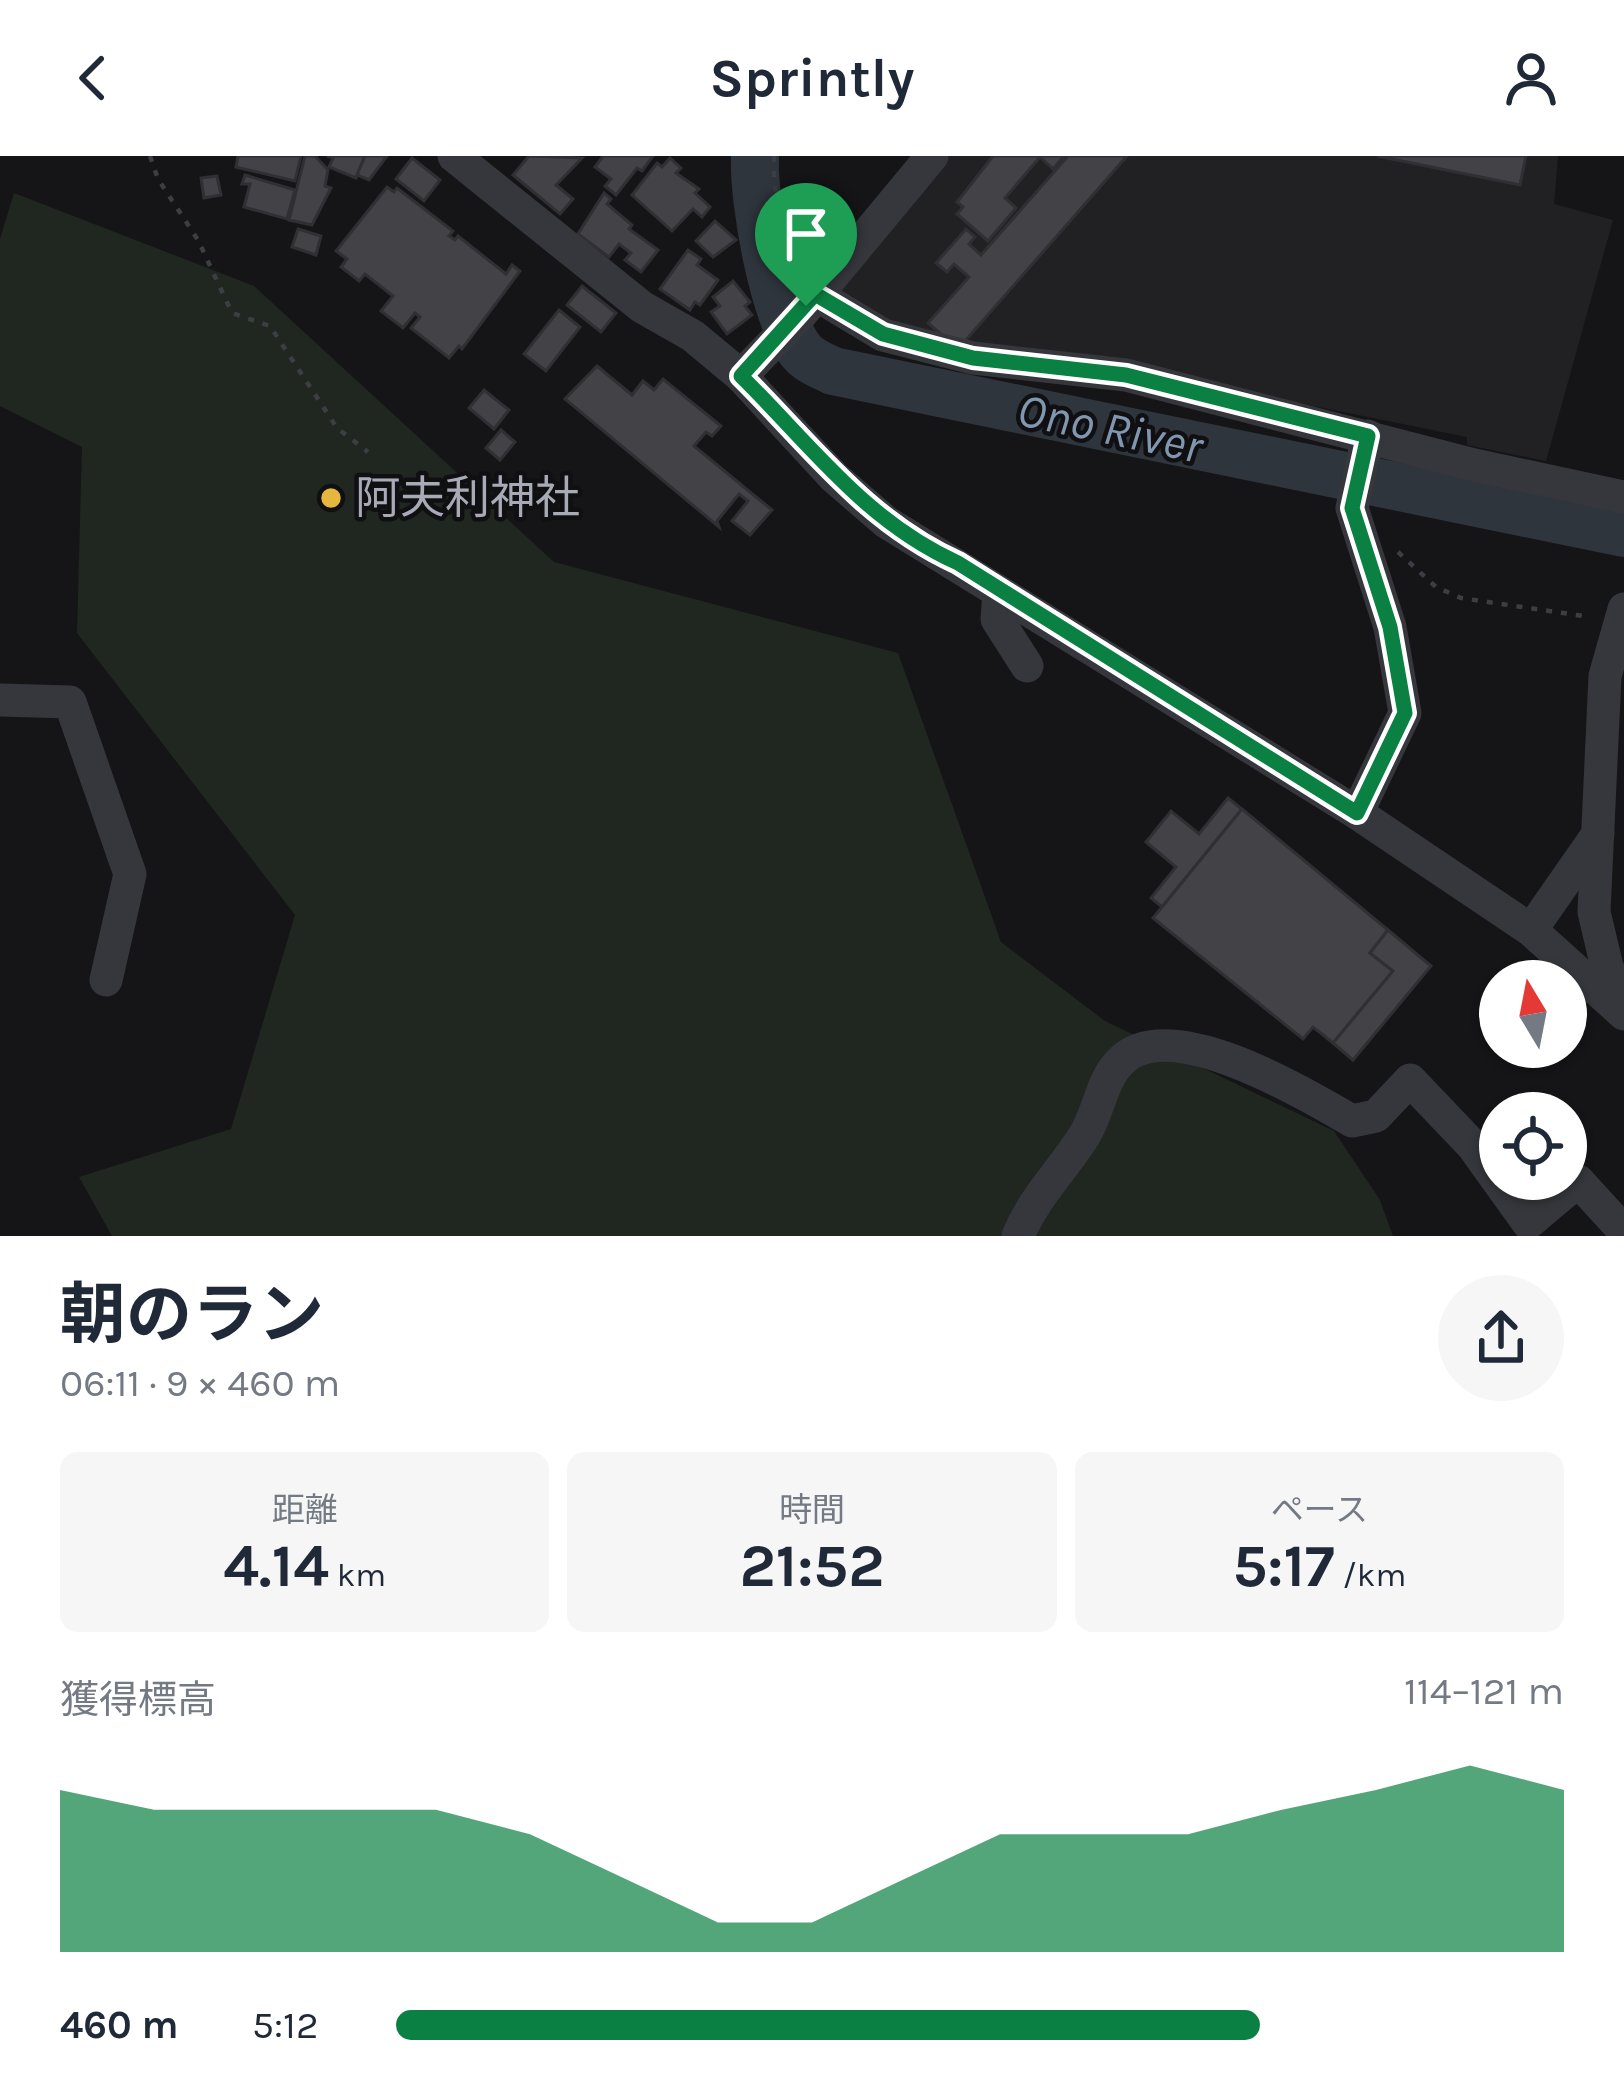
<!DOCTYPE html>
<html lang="ja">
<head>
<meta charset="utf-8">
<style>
	body { margin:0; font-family:Karla,"Noto Sans JP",sans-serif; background:#f6f6f7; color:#1f2937; height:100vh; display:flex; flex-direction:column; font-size:45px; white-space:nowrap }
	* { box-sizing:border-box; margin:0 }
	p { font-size:39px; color:#747a83 }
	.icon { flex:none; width:66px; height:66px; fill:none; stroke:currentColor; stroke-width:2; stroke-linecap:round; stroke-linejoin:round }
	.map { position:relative; height:1080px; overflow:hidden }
	.details { display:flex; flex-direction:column; background:#fff; flex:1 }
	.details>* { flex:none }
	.needle { width:78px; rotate:350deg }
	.controls { position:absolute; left:1479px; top:804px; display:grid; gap:24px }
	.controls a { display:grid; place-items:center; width:108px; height:108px; border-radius:50%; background:#fff; box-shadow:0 3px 9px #0004; font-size:60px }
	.pin { position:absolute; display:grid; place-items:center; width:102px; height:102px; color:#fff; margin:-123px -51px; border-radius:50% 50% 50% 0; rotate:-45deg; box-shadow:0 0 12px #0007 }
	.pin .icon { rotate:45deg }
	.round { display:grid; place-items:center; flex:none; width:126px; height:126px; border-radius:63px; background:#f6f6f7 }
	.head { display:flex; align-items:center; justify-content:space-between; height:204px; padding:0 60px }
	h1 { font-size:66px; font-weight:700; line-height:90px }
	.figures { display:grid; grid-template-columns:repeat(3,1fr); gap:18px; height:204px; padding:12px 60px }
	.figures div { display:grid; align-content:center; border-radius:18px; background:#f6f6f7; text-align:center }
	.figures b { font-size:60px; font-weight:700 }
	.figures small { font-size:33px; font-weight:400 }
	.figures p { font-size:33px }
	.chart { height:336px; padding:24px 60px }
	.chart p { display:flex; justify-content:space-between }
	.chart svg { width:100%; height:216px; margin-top:12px; fill:#0b8043; opacity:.7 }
	ul { padding:0 60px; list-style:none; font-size:39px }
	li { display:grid; grid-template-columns:192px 144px 1fr; align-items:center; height:90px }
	li i { height:30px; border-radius:15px; background:#0b8043 }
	header { display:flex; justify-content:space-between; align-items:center; height:156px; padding:0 60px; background:#fff; font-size:54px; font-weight:700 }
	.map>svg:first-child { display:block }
	.built { fill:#212124 }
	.green { fill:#202721 }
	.water { fill:#2e353c }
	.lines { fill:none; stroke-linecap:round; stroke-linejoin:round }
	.river { stroke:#2e353c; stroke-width:48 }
	.building { fill:#424247; stroke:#302f33; stroke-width:3 }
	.path { stroke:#3d3e43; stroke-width:4.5; stroke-dasharray:6 9; stroke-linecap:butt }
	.minor { stroke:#36373c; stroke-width:33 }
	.route-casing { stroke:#fff; stroke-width:24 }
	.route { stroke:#0b8043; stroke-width:15 }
	.poi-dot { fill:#e6b73e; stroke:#101012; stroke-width:4.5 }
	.labels { text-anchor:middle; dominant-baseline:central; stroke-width:9; stroke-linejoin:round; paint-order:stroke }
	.poi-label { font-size:45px; fill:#a8abb6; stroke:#101012; text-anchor:start }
	.water-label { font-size:48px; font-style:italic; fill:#8197af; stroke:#101012 }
</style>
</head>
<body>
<header><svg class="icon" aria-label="back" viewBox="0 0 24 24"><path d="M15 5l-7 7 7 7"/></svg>Sprintly<svg class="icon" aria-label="person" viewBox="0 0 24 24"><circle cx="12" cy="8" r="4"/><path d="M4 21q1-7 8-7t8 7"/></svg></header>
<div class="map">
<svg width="1624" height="1080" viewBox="0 0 1624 1080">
	<rect width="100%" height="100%" fill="#151517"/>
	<polygon class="built" points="947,0 1558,0 1554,48 1613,64 1546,305 1467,289 1467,281 1126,212 883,173 833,138"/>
	<polygon class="green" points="14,37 254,130 554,406 898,497 1001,786 1105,865 1334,975 1380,1044 1393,1080 112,1080 79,1021 231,973 295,759 77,477 82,291 0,250 0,83"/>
	<polygon class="water" points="736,0 770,0 767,36 798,147 770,172 735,22"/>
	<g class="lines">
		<path class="river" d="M755,0c-2,44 18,160 46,195 8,10 20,14 32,20l791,162"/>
	</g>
	<g class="building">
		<polygon points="238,0 301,0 295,25 236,11"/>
		<polygon points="305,0 315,0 328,14 325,30 331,32 312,69 289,64"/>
		<polygon points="327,0 365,0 356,22 329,11 333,2"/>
		<polygon points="365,0 387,0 369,24 357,19"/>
		<polygon points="529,0 582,2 556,29 573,43 560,58 513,19"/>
		<polygon points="603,0 653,0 642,15 637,12 616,39 605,30 611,23 595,11"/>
		<polygon points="993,0 1064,0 1053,13 1040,1 1005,42 1016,52 988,85 957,58 963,51 957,46"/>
		<polygon points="1068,0 1127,0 958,193 928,167 969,121 954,108 947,116 936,107 966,73 975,81 969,88 981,99"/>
		<polygon points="1377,0 1526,0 1520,29"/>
		<polygon points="412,2 440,24 424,45 396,23"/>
		<polygon points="670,2 681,12 676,17 699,33 695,37 710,51 702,61 693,53 672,75 632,39 657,7 662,11"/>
		<polygon points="245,19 295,34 287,63 244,51 250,28 242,28"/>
		<polygon points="217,20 221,39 204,42 201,22"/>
		<polygon points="387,31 394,36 397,32 453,75 449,80 455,84 458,80 506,118 512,109 520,115 462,193 459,190 449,202 411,172 420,161 415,157 403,172 381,155 393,140 365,118 359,125 341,111 347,103 336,95"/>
		<polygon points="604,37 611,43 607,48 632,69 629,73 658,94 641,116 625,104 631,97 619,88 609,101 578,78"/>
		<polygon points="715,65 736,84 713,101 696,85"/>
		<polygon points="298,73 321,80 316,99 292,91"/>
		<polygon points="688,94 701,103 697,109 718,124 700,149 695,146 690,154 660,133"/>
		<polygon points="733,125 750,146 745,150 752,159 727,178 711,156 720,150 713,141"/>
		<polygon points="582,130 616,157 601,176 567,149"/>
		<polygon points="559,154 580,171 546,215 524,198"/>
		<polygon points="597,210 632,239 643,225 654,234 663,223 721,270 712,280 706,276 694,290 772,354 750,379 732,365 748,345 739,338 717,365 719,371 565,243"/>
		<polygon points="484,234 509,254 494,273 469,252"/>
		<polygon points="501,274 515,286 500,304 486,292"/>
		<polygon points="1228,642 1242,653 1162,751 1151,742 1176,711 1146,686 1171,655 1199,678"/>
		<polygon points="1242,653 1388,774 1370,797 1393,815 1333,887 1313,871 1303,883 1153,762"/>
		<polygon points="1388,774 1431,810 1353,904 1333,887 1393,815 1370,797"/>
	</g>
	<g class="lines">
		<g class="path">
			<polyline points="150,0 158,23 198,84 232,157 270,170 337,272 368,296"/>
			<polyline points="774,0 774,26 795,116"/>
			<polyline points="1398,396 1436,431 1461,442 1590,461"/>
		</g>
		<g class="minor">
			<polyline points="454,0 642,151 693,180 741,220 801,158 932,0"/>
			<polyline points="815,138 883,179 973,202 1126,219 1474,309 1624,341"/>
			<polyline points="741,220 834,321 886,366 1357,657 1531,774 1624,858"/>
			<polyline points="999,437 997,463 1027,510"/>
			<polyline points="1624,453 1605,520 1594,756 1607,811 1624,848"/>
			<polyline points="0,544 70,546 130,718 106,824"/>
			<polyline points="1357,657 1405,557 1390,471 1352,352 1368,280"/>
			<polyline points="1531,774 1598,678"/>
			<path d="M1018,1080c16,-39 44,-65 66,-100 15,-23 17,-56 37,-75 49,-49 185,33 231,60l24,-5 34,-36 62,65 56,78 50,-42 46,50"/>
		</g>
	</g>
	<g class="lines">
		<defs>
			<path id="route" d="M815,138l68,40 90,24 153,17 242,61 -16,72 38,119 15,86 -48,100 -399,-250c-93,-42 -147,-118 -217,-187z"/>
		</defs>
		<use href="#route" class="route-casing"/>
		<use href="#route" class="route"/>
	</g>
	<circle class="poi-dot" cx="331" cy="342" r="12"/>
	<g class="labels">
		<g class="poi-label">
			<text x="355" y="342">阿夫利神社</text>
		</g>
		<g class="water-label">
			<text transform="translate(1110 272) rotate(12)">Ono River</text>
		</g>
	</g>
</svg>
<div class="controls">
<a><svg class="needle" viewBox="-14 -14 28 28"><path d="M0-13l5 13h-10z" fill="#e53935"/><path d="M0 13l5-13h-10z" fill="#747a83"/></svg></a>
<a><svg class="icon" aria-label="locate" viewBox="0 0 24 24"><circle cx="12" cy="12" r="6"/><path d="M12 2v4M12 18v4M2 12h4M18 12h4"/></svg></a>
</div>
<div class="pin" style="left:806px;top:150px;background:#1e9e55"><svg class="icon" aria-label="arrive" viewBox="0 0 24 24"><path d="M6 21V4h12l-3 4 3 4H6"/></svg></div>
</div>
<section class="details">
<div class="head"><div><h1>朝のラン</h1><p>06:11 · 9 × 460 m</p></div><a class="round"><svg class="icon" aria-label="share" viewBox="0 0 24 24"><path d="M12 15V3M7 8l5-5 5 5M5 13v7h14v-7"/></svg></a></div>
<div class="figures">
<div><p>距離</p><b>4.14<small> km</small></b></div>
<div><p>時間</p><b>21:52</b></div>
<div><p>ペース</p><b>5:17<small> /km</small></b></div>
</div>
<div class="chart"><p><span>獲得標高</span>114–121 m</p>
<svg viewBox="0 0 160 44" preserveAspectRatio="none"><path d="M0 44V11L10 15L20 15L30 15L40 15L50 20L60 29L70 38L80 38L90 29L100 20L110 20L120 20L130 15L140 11L150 6L160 11V44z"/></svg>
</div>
<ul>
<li><b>460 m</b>5:12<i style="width:74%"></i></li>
</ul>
</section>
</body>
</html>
